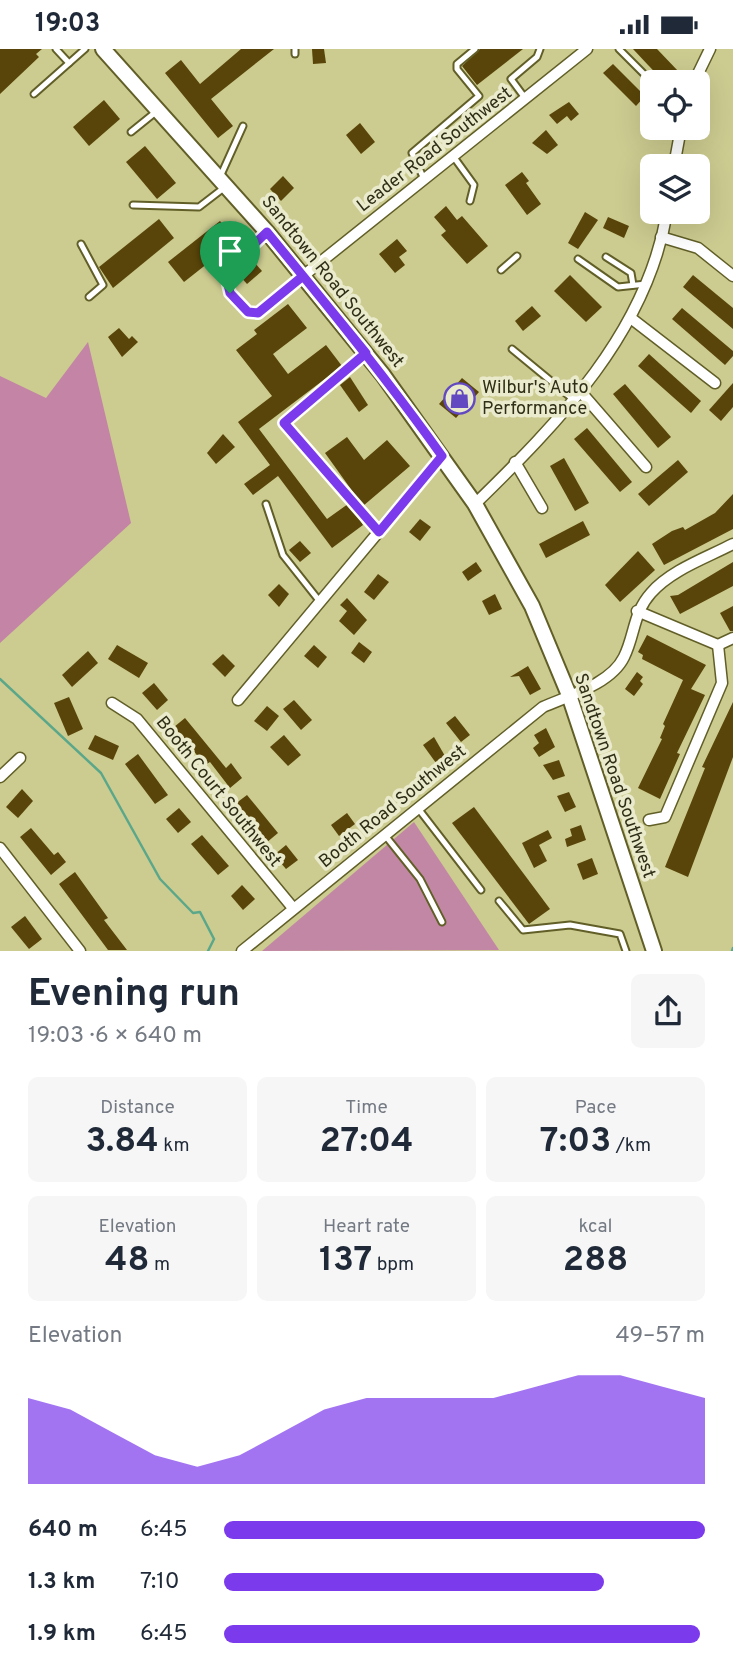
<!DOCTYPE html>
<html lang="en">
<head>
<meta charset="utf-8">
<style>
	body { margin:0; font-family:Overpass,sans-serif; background:#f6f6f7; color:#1f2937; height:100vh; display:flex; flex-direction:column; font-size:26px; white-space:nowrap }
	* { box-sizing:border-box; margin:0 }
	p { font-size:23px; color:#747a83 }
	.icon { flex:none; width:38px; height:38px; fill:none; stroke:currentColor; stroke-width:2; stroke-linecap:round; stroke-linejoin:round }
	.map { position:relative; height:902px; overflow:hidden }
	.panel { display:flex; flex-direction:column; background:#fff; flex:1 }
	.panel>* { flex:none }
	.fabs { position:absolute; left:640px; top:21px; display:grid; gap:14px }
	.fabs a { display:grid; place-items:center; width:70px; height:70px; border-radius:10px; background:#fff; box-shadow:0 7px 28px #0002; font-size:35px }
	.pin { position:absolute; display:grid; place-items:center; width:60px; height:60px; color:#fff; margin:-72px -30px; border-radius:50% 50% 50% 0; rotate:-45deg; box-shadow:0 0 7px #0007 }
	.pin .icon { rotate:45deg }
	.round { display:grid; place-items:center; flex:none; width:74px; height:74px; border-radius:10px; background:#f6f6f7 }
	.headline { display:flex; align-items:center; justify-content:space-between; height:119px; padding:0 28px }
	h1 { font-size:38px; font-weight:700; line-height:52px }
	.metrics { display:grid; grid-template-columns:repeat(3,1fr); gap:10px; height:119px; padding:7px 28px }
	.metrics div { display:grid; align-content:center; border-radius:10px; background:#f6f6f7; text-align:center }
	.metrics b { font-size:35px; font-weight:700 }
	.metrics small { font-size:19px; font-weight:400 }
	.metrics p { font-size:19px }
	.chart { height:196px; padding:14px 28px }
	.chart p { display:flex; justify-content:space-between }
	.chart svg { width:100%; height:126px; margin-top:7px; fill:#7c3aed; opacity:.7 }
	ul { padding:0 28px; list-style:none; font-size:23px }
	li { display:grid; grid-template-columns:112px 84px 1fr; align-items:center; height:52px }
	li i { height:18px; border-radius:9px; background:#7c3aed }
	.status { display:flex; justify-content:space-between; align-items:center; height:49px; padding:0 35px; background:#fff; direction:ltr }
	.status svg { height:19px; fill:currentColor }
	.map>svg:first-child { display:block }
	.green { fill:#c387a6 }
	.forest { fill:#c384a5 }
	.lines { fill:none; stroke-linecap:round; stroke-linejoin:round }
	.stream { stroke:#5ba78a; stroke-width:2.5 }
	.building { fill:#594509 }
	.lane-casing { stroke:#615f27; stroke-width:9 }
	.street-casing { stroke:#615f27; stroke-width:13 }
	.secondary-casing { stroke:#615f27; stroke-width:18 }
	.lane { stroke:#fff; stroke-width:5 }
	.street { stroke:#fff; stroke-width:10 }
	.secondary { stroke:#fff; stroke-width:14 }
	.route-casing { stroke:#fff; stroke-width:14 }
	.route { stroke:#7c3aed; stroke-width:9 }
	.labels { text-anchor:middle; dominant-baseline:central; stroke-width:7; stroke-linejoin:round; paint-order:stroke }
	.street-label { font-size:18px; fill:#2f2e16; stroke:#eaeacd }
	.poi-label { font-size:18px; fill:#2f2e16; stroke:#eaeacd; text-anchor:start }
</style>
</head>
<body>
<div class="status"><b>19:03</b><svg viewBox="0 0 49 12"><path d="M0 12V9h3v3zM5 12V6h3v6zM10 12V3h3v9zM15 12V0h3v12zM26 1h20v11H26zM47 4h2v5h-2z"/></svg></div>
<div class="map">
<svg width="733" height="902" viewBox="0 0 733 902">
	<rect width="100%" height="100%" fill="#cccb90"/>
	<polygon class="green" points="414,773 499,901 262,902"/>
	<polygon class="forest" points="88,293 131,474 0,594 0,327 46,349"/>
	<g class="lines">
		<g class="stream">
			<polyline points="0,630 101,724 160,830 193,864 200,863 214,890 208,902"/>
			<polyline points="732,902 733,899"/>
		</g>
	</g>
	<g class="building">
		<polygon points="0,0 42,0 36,5 39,8 0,45"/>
		<polygon points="241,0 274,0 211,50 233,77 218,89 165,24 181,11 200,35"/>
		<polygon points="312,0 324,0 326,14 313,15"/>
		<polygon points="480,0 523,0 477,36 462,17"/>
		<polygon points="633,0 657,0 679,23 669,33 664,33"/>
		<polygon points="613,15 645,47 636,57 603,24"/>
		<polygon points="104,51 120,70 89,97 73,78"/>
		<polygon points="569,53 579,65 571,72 567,67 557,75 549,66"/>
		<polygon points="360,74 375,93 361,105 346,86"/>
		<polygon points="546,81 558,96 547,105 532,94"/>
		<polygon points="145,97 176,134 157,150 126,113"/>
		<polygon points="522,123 529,132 526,134 541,155 527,166 505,136"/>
		<polygon points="283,127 294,139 281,152 270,140"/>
		<polygon points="446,157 457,171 462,167 488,197 467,215 441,186 446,182 434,168"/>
		<polygon points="585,163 598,171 578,200 568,194"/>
		<polygon points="608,168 629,177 624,189 603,179"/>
		<polygon points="159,170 174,189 113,239 99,218"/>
		<polygon points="220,172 236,192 184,233 168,213"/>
		<polygon points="397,190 407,202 399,208 405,216 395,224 379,205"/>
		<polygon points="254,213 262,222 247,235 239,226"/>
		<polygon points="570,226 602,258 586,273 554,242"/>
		<polygon points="693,226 733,259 733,280 683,238"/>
		<polygon points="288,255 307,279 273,305 288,325 326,296 342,317 259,380 327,470 348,455 355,463 363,476 332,499 278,427 253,446 244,435 270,416 238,373 272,347 236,301 257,285 254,281"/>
		<polygon points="532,257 541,267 523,282 515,272"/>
		<polygon points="682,259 733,302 733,307 725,316 672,270"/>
		<polygon points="119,279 129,290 132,287 138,293 122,308 108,288"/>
		<polygon points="649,305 701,352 691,364 638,317"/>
		<polygon points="350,328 368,356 359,363 340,336"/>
		<polygon points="462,329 479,343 456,369 439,355"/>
		<polygon points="733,334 733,358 721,372 709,361"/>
		<polygon points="625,335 671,388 658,399 613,345"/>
		<polygon points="587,379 632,433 620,443 574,390"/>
		<polygon points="223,385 235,398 216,415 207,404"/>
		<polygon points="347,388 364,411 387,391 410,417 363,457 325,404"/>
		<polygon points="564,409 589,454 575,462 550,417"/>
		<polygon points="678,411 688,423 649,457 638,445"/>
		<polygon points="733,445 733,480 664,516 652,495 672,482 683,478 685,481 715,464"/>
		<polygon points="420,470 431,478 420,492 409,483"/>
		<polygon points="583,472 590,486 546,509 539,495"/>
		<polygon points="300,492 311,504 300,513 289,501"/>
		<polygon points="638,502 655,521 620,553 605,536"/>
		<polygon points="476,513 482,522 468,532 462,523"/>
		<polygon points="733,513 733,537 680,565 670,547 678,546"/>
		<polygon points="378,525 389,533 374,551 364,543"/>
		<polygon points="279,535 289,545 279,558 268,546"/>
		<polygon points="495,545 502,560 489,566 482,552"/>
		<polygon points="347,549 367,571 354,586 339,572 347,562 340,556"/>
		<polygon points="733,557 733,582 730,582 720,564"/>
		<polygon points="647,586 706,616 691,640 705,646 677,704 680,705 660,750 638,739 662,690 660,689 665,677 663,675 683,631 642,610 643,606 638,603"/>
		<polygon points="359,593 372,603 364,614 351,604"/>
		<polygon points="117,596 148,614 139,629 108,610"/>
		<polygon points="314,596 327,608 318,619 304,607"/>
		<polygon points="88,602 98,614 72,638 62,626"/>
		<polygon points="223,605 235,617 225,628 212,615"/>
		<polygon points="528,617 541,640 530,646 519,627 510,628"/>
		<polygon points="637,623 643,628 640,632 643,635 634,647 625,640"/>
		<polygon points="154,634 168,651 157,661 142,644"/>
		<polygon points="69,648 83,680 68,687 54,654"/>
		<polygon points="294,651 312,671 301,681 283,660"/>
		<polygon points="733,653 733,708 688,828 665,818 705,719 702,718"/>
		<polygon points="267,657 279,667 267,682 254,672"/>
		<polygon points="455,667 470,686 461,693 446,674"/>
		<polygon points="185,669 226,719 231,714 242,729 230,739 210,713 205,716 174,678"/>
		<polygon points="546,679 555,698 539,708 533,699 539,694 534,686"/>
		<polygon points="95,686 119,697 113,711 88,700"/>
		<polygon points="284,686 301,706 288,717 270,698"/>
		<polygon points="434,688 445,707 436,714 423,696"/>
		<polygon points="138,705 168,746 155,755 125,715"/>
		<polygon points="559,711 565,727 553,731 543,716"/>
		<polygon points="22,740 33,752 18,769 6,758"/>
		<polygon points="569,743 576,758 565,763 557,747"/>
		<polygon points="247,746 278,784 266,794 235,755"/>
		<polygon points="474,758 550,860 529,875 452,774"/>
		<polygon points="179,759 191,773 178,784 166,770"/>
		<polygon points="347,764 355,775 339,787 331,776"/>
		<polygon points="581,776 586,791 567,798 565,790 572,787 570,780"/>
		<polygon points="31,779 54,806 58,803 66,813 51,826 20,788"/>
		<polygon points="548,781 552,789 539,796 547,812 534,819 522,794"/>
		<polygon points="202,786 229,817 218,826 191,795"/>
		<polygon points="286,796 298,811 286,820 274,806"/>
		<polygon points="592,809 598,825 583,831 577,815"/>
		<polygon points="75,823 108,869 104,871 127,901 108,901 59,835"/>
		<polygon points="242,836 255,850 243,861 231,847"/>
		<polygon points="25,867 42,890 29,900 11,878"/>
	</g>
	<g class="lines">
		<defs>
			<g id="lane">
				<polyline points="56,0 69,14"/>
				<polyline points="619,0 653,34"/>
				<polyline points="295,5 295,0"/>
				<polyline points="34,45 85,0"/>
				<polyline points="525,49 511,30 537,8 540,0"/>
				<polyline points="131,83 157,62"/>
				<polyline points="453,107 474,136 470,152"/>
				<polyline points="220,128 243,77"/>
				<polyline points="424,130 412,104 479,47 457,20 457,15 475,0"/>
				<polyline points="133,156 199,158 225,138"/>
				<path d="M267,184l-42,39c-2,16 15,44 33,41l43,-35"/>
				<polyline points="81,195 103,236 89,248"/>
				<polyline points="606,208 631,224 633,236"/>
				<polyline points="578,210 618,238 646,235"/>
				<polyline points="501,221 517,207"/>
				<polyline points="512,300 574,351"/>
				<polyline points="364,306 284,374 379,483"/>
				<polyline points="266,455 283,506 321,554"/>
				<polyline points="417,758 481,841"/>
				<polyline points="384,785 420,830 442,873"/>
				<polyline points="499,852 523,881 570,876 620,885 626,902"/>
			</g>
			<g id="street">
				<polyline points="694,33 710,0"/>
				<polyline points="674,117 681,79"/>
				<polyline points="661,188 698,199 733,227"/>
				<polyline points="303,227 587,0"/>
				<polyline points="632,270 715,334"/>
				<polyline points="580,342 646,418"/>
				<polyline points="515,413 542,459"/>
				<path d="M475,455c84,-82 172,-172 192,-292"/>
				<polyline points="637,562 718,596 733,589"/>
				<polyline points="238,651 442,407"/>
				<polyline points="112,654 137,670 293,859"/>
				<polyline points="0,728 20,709"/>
				<polyline points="649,771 665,768 722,634 718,596"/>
				<polyline points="0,799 80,902"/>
				<path d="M242,902l301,-244c25,-11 68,-23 81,-50 11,-22 9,-44 27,-64 20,-23 55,-35 82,-49"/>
			</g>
			<polyline id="secondary" points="103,0 267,183 383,326 475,455 532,557 569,646 654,902"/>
		</defs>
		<use href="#lane" class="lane-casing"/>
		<use href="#street" class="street-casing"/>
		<use href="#secondary" class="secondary-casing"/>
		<use href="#lane" class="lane"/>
		<use href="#street" class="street"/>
		<use href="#secondary" class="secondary"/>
	</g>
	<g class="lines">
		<defs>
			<path id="route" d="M230,244l18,19 10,1 45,-37c48,59 95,118 139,180l-63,76 -95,-109 82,-70 -99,-121 -42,40 5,21"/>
		</defs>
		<use href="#route" class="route-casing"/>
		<use href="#route" class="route"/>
	</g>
	<defs>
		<symbol id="shop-ring" viewBox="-11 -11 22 22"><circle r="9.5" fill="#eaeacd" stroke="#6249c2" stroke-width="1.5"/><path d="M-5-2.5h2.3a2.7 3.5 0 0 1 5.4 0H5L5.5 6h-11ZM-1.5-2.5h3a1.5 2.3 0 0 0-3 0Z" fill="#6249c2"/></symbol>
	</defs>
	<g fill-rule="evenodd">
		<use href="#shop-ring" x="442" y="332" width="35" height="35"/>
	</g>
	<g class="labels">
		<g class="street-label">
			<text transform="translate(435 101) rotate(-38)">Leader Road Southwest</text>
			<text transform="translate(332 233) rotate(51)">Sandtown Road Southwest</text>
			<text transform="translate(614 727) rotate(71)">Sandtown Road Southwest</text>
			<text transform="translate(218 743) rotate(51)">Booth Court Southwest</text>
			<text transform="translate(393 758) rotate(-39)">Booth Road Southwest</text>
		</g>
		<g class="poi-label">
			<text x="482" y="339">Wilbur's Auto<tspan x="482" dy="21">Performance</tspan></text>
		</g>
	</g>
</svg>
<div class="fabs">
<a><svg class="icon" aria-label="locate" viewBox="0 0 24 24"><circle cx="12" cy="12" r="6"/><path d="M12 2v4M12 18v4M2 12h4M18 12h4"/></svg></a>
<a><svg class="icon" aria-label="layers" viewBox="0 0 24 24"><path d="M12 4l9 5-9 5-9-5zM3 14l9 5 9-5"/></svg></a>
</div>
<div class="pin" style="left:230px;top:244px;background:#1e9e55"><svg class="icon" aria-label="arrive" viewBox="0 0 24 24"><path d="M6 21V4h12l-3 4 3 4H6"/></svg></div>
</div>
<section class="panel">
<div class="headline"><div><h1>Evening run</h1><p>19:03 · 6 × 640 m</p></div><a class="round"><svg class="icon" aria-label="share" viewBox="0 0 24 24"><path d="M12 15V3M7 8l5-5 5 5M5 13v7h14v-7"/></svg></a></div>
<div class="metrics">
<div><p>Distance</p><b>3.84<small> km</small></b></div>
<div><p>Time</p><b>27:04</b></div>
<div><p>Pace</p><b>7:03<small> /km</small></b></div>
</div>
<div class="metrics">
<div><p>Elevation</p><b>48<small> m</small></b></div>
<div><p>Heart rate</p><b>137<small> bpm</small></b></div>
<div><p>kcal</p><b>288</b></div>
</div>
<div class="chart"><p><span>Elevation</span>49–57 m</p>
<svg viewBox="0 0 160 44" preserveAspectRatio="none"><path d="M0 44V14L10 18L20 26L30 34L40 38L50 34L60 26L70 18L80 14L90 14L100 14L110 14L120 10L130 6L140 6L150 10L160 14V44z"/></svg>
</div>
<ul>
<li><b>640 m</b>6:45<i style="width:100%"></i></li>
<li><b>1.3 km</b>7:10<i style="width:79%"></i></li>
<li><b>1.9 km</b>6:45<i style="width:99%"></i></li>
</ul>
</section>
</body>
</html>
